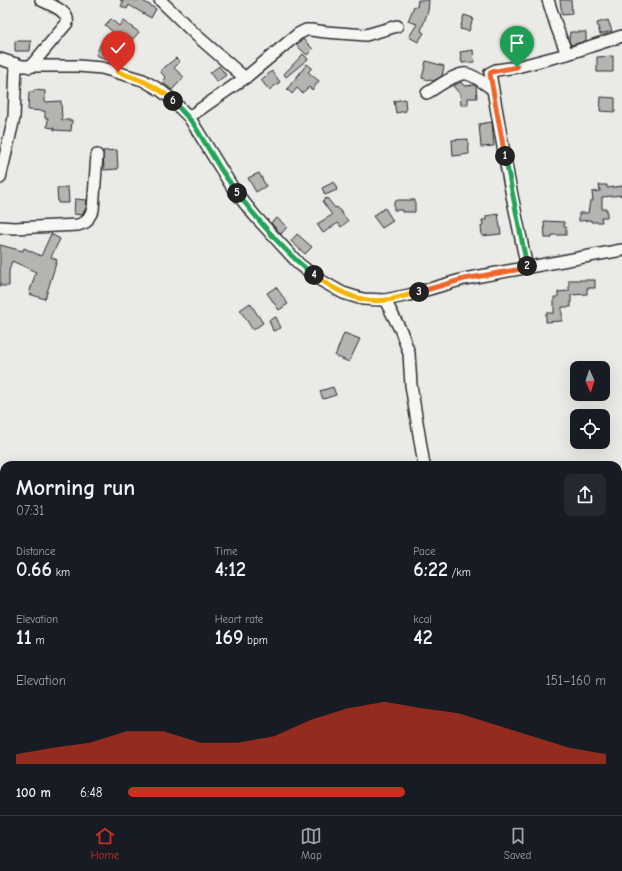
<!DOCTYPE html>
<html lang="en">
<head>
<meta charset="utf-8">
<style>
	body { margin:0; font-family:"Comic Neue",sans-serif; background:#242831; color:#f1f3f6; height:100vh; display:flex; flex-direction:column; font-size:15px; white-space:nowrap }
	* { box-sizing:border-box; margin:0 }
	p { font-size:13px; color:#9ea1a6 }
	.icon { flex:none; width:22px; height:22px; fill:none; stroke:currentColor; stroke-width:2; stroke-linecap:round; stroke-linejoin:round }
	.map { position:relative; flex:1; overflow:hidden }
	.details { position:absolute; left:0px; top:461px; width:622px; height:354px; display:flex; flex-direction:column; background:#171b24; border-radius:12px 12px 0 0; box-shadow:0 4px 16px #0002 }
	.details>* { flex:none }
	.needle { width:26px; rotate:177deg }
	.controls { position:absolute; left:570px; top:361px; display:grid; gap:8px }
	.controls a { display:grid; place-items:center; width:40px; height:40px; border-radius:8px; background:#171b24; box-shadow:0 4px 16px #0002; font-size:20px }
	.pin { position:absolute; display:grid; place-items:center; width:34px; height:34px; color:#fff; margin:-41px -17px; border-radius:50% 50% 50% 0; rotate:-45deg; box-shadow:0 0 4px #0007 }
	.pin .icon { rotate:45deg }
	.km { position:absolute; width:20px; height:20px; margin:-10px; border-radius:50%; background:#222; color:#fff; font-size:11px; line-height:20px; text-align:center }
	.round { display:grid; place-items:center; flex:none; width:42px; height:42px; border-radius:8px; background:#242831 }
	.headline { display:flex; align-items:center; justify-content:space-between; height:68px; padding:0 16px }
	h1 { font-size:22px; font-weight:600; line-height:30px }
	.figures { display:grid; grid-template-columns:repeat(3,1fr); gap:6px; height:68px; padding:4px 16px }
	.figures div { display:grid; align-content:center }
	.figures b { font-size:20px; font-weight:600 }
	.figures small { font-size:11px; font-weight:400 }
	.figures p { font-size:11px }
	.chart { height:112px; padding:8px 16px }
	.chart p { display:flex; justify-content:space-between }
	.chart svg { width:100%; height:72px; margin-top:4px; fill:#c8321e; opacity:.7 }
	ul { padding:0 16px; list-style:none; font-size:13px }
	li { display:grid; grid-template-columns:64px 48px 1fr; align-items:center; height:30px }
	li i { height:10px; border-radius:5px; background:#c8321e }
	.tab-bar { display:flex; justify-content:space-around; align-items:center; height:56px; border-top:1px solid #363941; background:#171b24; font-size:11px; color:#9ea1a6 }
	.tab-bar a { display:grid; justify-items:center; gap:2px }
	.tab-bar .current { color:#c8321e }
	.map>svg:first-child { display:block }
	.building { fill:#b4b4b1; stroke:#2b2b2b }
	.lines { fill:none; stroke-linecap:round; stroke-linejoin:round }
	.minor-casing { stroke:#2b2b2b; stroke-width:14 }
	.minor { stroke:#f6f6f2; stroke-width:11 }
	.split-1-casing { stroke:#fff; stroke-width:8 }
	.split-2-casing { stroke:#fff; stroke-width:8 }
	.split-3-casing { stroke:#fff; stroke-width:8 }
	.split-4-casing { stroke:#fff; stroke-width:8 }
	.split-5-casing { stroke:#fff; stroke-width:8 }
	.split-6-casing { stroke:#fff; stroke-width:8 }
	.split-7-casing { stroke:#fff; stroke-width:8 }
	.split-1 { stroke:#f0652b; stroke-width:5 }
	.split-2 { stroke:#22a559; stroke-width:5 }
	.split-3 { stroke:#f0652b; stroke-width:5 }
	.split-4 { stroke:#f5b400; stroke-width:5 }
	.split-5 { stroke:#22a559; stroke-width:5 }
	.split-6 { stroke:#22a559; stroke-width:5 }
	.split-7 { stroke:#f5b400; stroke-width:5 }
</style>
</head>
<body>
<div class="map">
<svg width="622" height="815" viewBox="0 0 622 815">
	<rect width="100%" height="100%" fill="#eaeae6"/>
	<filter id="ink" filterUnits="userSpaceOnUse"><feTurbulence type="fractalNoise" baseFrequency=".025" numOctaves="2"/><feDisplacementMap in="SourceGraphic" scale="8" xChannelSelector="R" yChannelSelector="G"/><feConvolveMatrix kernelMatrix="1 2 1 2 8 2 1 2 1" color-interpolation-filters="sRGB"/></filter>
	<g filter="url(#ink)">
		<g class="building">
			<polygon points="120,0 141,0 156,9 151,18 129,5 127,9 121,6 123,2"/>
			<polygon points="418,0 429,0 428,11 421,31 424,33 418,42 409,37 417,24 408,21 414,6 417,7"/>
			<polygon points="560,0 571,0 572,14 562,15"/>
			<polygon points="464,15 473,18 469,31 460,29"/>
			<polygon points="111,19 119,26 123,21 139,32 133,39 128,36 126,39 122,37 120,40 113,35 114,33 105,25"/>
			<polygon points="608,20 612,31 600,34 597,23"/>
			<polygon points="570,32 586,32 586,41 571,45 569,41"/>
			<polygon points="303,39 313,49 307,55 296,45"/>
			<polygon points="15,41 31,41 30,51 15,51"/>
			<polygon points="101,43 109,46 108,49 122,54 118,64 96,55"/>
			<polygon points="473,50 474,62 462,63 460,52"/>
			<polygon points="303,54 308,59 286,77 284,74"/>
			<polygon points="613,56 613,72 597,72 597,57"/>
			<polygon points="176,58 180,62 174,68 184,77 172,90 162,82 166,78 160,71"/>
			<polygon points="426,61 444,66 442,76 433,81 422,78"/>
			<polygon points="307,64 312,68 308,72 319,81 312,90 309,87 302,93 297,88 292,94 287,89"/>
			<polygon points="219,66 226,75 217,82 210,73"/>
			<polygon points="272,71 280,82 269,90 261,80"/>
			<polygon points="461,82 464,86 475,85 476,86 477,98 468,98 468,105 461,105 460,94 453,86"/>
			<polygon points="34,90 45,91 45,102 61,101 62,120 72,120 71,131 54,130 54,128 47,127 48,118 45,118 45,111 28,110 29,92 34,92"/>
			<polygon points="601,97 615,98 615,112 600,111"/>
			<polygon points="405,99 406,111 396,113 394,101"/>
			<polygon points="492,122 494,146 481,147 479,124"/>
			<polygon points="468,139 469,154 453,156 452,140"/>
			<polygon points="117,150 118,169 104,170 103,151"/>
			<polygon points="259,173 266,186 256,192 248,178"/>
			<polygon points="334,182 337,190 325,195 322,188"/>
			<polygon points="599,185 607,185 607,188 622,186 622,195 602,197 602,209 607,209 607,217 601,217 602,222 591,222 591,220 579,221 579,213 588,213 590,201 593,201 592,192 600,191"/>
			<polygon points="68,187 69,203 58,203 57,188"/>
			<polygon points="327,198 335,208 337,207 348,221 341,227 338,223 323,233 317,224 332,215 322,201"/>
			<polygon points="75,199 87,200 86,208 82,215 74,214"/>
			<polygon points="398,200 415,200 415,212 402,212 402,210 394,210 394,202"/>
			<polygon points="385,208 393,221 382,228 373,216"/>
			<polygon points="498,214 501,234 482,236 481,226 483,225 482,220 486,220 486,216"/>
			<polygon points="277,218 287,227 281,234 271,223"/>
			<polygon points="544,221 564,222 564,227 566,227 566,235 552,235 552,238 545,238"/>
			<polygon points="51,234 60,239 51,257 57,260 45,299 29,294 36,272 12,261 9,271 9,286 0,286 0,245 23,251 24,248 41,256"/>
			<polygon points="297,234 312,247 305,254 291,241"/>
			<polygon points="569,280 595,280 595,288 587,288 587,294 571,295 571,307 562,307 562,321 546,322 546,313 554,313 554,297 558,297 558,292 569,291"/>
			<polygon points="276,287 288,304 279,310 267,293"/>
			<polygon points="250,303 263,323 253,330 240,310"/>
			<polygon points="276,317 281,328 273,331 269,320"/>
			<polygon points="344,333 360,339 349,362 335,356"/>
			<polygon points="333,387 336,395 323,399 320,391"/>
		</g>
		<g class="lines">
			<defs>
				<g id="minor">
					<polyline points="160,0 196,35 245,78"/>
					<polyline points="548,0 557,28 567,54"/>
					<polyline points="0,59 22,66 78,66 102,68 143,80 160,90 169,97 189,117 234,190 255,216 299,264 320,280 343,293 356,297 363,299 385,300 409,295 464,279 622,250"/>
					<path d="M30,67l37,-44c3,-12 -17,-18 -26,-23"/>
					<path d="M427,93c9,-5 30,-21 40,-19 9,2 18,10 25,15"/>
					<polyline points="189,117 245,78 298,34 306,30 311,30 326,32 366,35 397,26"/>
					<polyline points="0,178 14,118 16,64"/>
					<polyline points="0,227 14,228 78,225 86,222 93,210 97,155"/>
					<polyline points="527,268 509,181 490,73 496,70 517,67 567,54 622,36"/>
					<polyline points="385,300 401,331 409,353 411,385 424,465"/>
					<polyline points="618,521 622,521"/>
					<polyline points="618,644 622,645"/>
					<polyline points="0,699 4,701"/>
					<polyline points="618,731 622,722"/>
					<polyline points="238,811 243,815"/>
					<polyline points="485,811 489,815"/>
					<polyline points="614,811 617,815"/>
					<polyline points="0,814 28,815"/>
					<polyline points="114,815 114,811"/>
				</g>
			</defs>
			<use href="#minor" class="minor-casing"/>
			<use href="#minor" class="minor"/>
		</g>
	</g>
	<g class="lines" filter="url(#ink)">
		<defs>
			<polyline id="split-1" points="505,156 490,74 491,72 517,67"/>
			<polyline id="split-2" points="505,156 527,266"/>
			<polyline id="split-3" points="419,292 464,279 527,268 527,266"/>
			<path id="split-4" d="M314,275c20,15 46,29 72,25 11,-1 23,-5 33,-8"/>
			<path id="split-5" d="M237,193c22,28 49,61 77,82"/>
			<polyline id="split-6" points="173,101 193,123 220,168 237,193"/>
			<path id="split-7" d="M118,72c21,7 40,14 55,29"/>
		</defs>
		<use href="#split-1" class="split-1-casing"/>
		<use href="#split-2" class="split-2-casing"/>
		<use href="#split-3" class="split-3-casing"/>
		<use href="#split-4" class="split-4-casing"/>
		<use href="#split-5" class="split-5-casing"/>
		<use href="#split-6" class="split-6-casing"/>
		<use href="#split-7" class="split-7-casing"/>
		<use href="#split-1" class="split-1"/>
		<use href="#split-2" class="split-2"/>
		<use href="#split-3" class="split-3"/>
		<use href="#split-4" class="split-4"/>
		<use href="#split-5" class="split-5"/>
		<use href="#split-6" class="split-6"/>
		<use href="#split-7" class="split-7"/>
	</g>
</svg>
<div class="controls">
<a><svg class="needle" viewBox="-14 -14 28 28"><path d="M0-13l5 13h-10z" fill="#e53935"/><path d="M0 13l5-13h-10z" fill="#9ea1a6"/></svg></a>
<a><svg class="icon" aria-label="locate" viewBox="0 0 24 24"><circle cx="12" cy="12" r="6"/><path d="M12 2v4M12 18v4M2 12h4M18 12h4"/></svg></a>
</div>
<div class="pin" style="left:517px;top:67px;background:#1e9e55"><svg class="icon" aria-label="arrive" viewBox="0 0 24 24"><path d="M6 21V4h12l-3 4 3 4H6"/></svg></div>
<div class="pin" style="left:118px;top:72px;background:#d93025"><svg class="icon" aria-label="check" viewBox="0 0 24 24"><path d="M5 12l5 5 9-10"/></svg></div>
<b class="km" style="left:505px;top:156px">1</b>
<b class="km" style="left:527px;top:266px">2</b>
<b class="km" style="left:419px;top:292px">3</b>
<b class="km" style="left:314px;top:275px">4</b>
<b class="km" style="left:237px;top:193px">5</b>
<b class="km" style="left:173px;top:101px">6</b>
<section class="details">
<div class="headline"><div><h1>Morning run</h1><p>07:31</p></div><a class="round"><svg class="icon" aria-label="share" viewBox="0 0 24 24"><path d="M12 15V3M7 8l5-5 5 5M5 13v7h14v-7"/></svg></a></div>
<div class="figures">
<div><p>Distance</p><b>0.66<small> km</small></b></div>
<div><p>Time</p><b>4:12</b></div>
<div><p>Pace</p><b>6:22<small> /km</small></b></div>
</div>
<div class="figures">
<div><p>Elevation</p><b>11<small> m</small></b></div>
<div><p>Heart rate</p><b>169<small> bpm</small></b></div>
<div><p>kcal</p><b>42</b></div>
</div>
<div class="chart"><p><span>Elevation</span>151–160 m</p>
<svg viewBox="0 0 160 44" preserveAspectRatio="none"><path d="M0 44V38L10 34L20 31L30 24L40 24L50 31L60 31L70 27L80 17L90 10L100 6L110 10L120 13L130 20L140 27L150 34L160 38V44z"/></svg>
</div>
<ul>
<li><b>100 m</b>6:48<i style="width:58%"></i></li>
</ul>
</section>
</div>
<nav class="tab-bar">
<a class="current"><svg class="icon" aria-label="home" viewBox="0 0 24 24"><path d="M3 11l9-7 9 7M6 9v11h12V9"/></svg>Home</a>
<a><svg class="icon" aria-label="map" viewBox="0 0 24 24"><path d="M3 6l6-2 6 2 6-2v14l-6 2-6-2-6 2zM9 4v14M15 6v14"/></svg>Map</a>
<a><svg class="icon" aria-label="saved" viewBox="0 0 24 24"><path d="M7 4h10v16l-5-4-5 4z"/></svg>Saved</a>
</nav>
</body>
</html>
